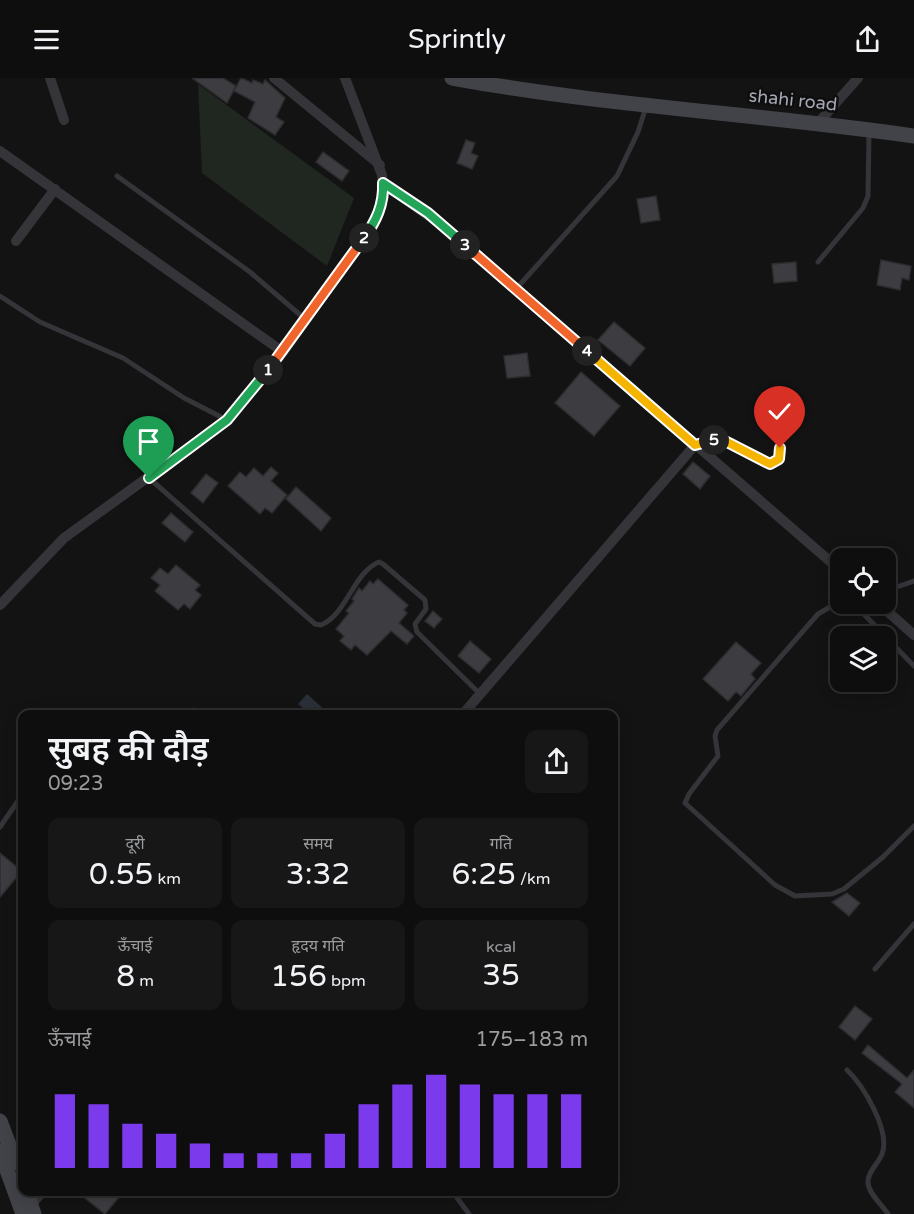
<!DOCTYPE html>
<html lang="hi">
<head>
<meta charset="utf-8">
<style>
	body { margin:0; font-family:"Varela Round","Noto Sans Devanagari",sans-serif; background:#171718; color:#f1f3f6; height:100vh; display:flex; flex-direction:column; font-size:22px; white-space:nowrap }
	* { box-sizing:border-box; margin:0 }
	p { font-size:20px; color:#9b9c9e }
	.icon { flex:none; width:33px; height:33px; fill:none; stroke:currentColor; stroke-width:2; stroke-linecap:round; stroke-linejoin:round }
	.map { position:relative; flex:1; overflow:hidden }
	.sheet { position:absolute; left:18px; top:632px; width:600px; height:486px; display:flex; flex-direction:column; background:#0e0e0f; border-radius:12px; box-shadow:0 3px 15px #0003,0 0 0 2px #2e2e2f }
	.sheet>* { flex:none }
	.tools { position:absolute; left:830px; top:470px; display:grid; gap:12px }
	.tools a { display:grid; place-items:center; width:66px; height:66px; border-radius:12px; background:#0e0e0f; box-shadow:0 3px 15px #0003,0 0 0 2px #2e2e2f; font-size:30px }
	.pin { position:absolute; display:grid; place-items:center; width:51px; height:51px; color:#fff; margin:-62px -26px; border-radius:50% 50% 50% 0; rotate:-45deg; box-shadow:0 0 6px #0007 }
	.pin .icon { rotate:45deg }
	.km { position:absolute; width:30px; height:30px; margin:-15px; border-radius:50%; background:#222; color:#fff; font-size:16px; line-height:30px; text-align:center }
	.round { display:grid; place-items:center; flex:none; width:63px; height:63px; border-radius:12px; background:#171718 }
	.head { display:flex; align-items:center; justify-content:space-between; height:102px; padding:0 30px }
	h1 { font-size:33px; font-weight:600; line-height:45px }
	.stats { display:grid; grid-template-columns:repeat(3,1fr); gap:9px; height:102px; padding:6px 30px }
	.stats div { display:grid; align-content:center; border-radius:12px; background:#171718; text-align:center }
	.stats b { font-size:30px; font-weight:600 }
	.stats small { font-size:16px; font-weight:400 }
	.stats p { font-size:16px }
	.chart { height:168px; padding:12px 30px }
	.chart p { display:flex; justify-content:space-between }
	.chart svg { width:100%; height:108px; margin-top:6px; stroke:#7c3aed; stroke-width:6 }
	header { display:flex; justify-content:space-between; align-items:center; height:78px; padding:0 30px; background:#0e0e0f; font-size:27px; font-weight:600 }
	.map>svg:first-child { display:block }
	.green { fill:#1f2720 }
	.water { fill:#2a3037 }
	.building { fill:#3d3d41; stroke:#2d2d30; stroke-width:1.5 }
	.lines { fill:none; stroke-linecap:round; stroke-linejoin:round }
	.lane { stroke:#343439; stroke-width:5 }
	.street { stroke:#343439; stroke-width:10 }
	.secondary { stroke:#424349; stroke-width:15 }
	.split-1-casing { stroke:#fff; stroke-width:12 }
	.split-2-casing { stroke:#fff; stroke-width:12 }
	.split-3-casing { stroke:#fff; stroke-width:12 }
	.split-4-casing { stroke:#fff; stroke-width:12 }
	.split-5-casing { stroke:#fff; stroke-width:12 }
	.split-6-casing { stroke:#fff; stroke-width:12 }
	.split-1 { stroke:#22a559; stroke-width:8 }
	.split-2 { stroke:#f0652b; stroke-width:8 }
	.split-3 { stroke:#22a559; stroke-width:8 }
	.split-4 { stroke:#f0652b; stroke-width:8 }
	.split-5 { stroke:#f5b400; stroke-width:8 }
	.split-6 { stroke:#f5b400; stroke-width:8 }
	.labels { text-anchor:middle; dominant-baseline:central; stroke-width:5; stroke-linejoin:round; paint-order:stroke }
	.street-label { font-size:18px; fill:#a5a8b4; stroke:#0e0e0f }
</style>
</head>
<body>
<header><svg class="icon" aria-label="menu" viewBox="0 0 24 24"><path d="M4 6h16M4 12h16M4 18h16"/></svg>Sprintly<svg class="icon" aria-label="share" viewBox="0 0 24 24"><path d="M12 15V3M7 8l5-5 5 5M5 13v7h14v-7"/></svg></header>
<div class="map">
<svg width="914" height="1136" viewBox="0 0 914 1136">
	<rect width="100%" height="100%" fill="#131314"/>
	<polygon class="green" points="198,6 354,120 327,188 202,95"/>
	<polygon class="water" points="307,616 327,634 325,636 310,636 298,626"/>
	<g class="building">
		<polygon points="192,0 223,0 236,8 227,25"/>
		<polygon points="241,0 252,5 253,2 263,6 265,2 285,20 276,39 284,44 275,57 248,40 255,24 234,13"/>
		<polygon points="466,62 475,65 471,75 478,78 472,91 457,85"/>
		<polygon points="323,74 349,93 342,103 316,84"/>
		<polygon points="656,118 660,142 641,145 637,121"/>
		<polygon points="881,182 911,188 909,202 902,200 900,212 877,207"/>
		<polygon points="796,184 797,203 774,205 772,186"/>
		<polygon points="614,244 645,270 630,288 598,262"/>
		<polygon points="527,275 530,298 507,300 504,278"/>
		<polygon points="581,294 620,328 594,358 555,325"/>
		<polygon points="693,384 710,398 700,411 683,396"/>
		<polygon points="271,389 278,395 271,403 287,417 272,435 265,430 260,436 228,408 240,394 246,399 254,390 263,398"/>
		<polygon points="206,396 218,405 203,425 191,415"/>
		<polygon points="296,409 331,440 321,453 286,421"/>
		<polygon points="171,435 193,454 185,464 162,445"/>
		<polygon points="176,487 200,507 195,512 201,517 190,531 184,526 178,532 155,513 160,507 151,500 160,490 168,496"/>
		<polygon points="378,501 408,527 404,532 407,535 399,545 414,558 407,566 391,553 367,577 355,567 351,572 340,563 344,558 336,551 349,535 346,533 354,523 352,521 359,510 362,513 370,503 373,506"/>
		<polygon points="433,533 442,541 434,550 425,543"/>
		<polygon points="470,563 491,581 479,595 458,578"/>
		<polygon points="736,564 761,585 751,596 755,601 741,618 736,614 728,623 703,601"/>
		<polygon points="0,775 22,793 0,819"/>
		<polygon points="847,815 860,825 849,838 832,824"/>
		<polygon points="855,928 872,941 855,962 839,949"/>
		<polygon points="868,967 907,1000 914,992 914,1030 895,1014 902,1006 862,975"/>
		<polygon points="76,1113 124,1113 105,1136"/>
	</g>
	<g class="lines">
		<g class="lane">
			<polyline points="117,98 250,194 305,241"/>
			<polyline points="818,184 863,130 868,118 869,54"/>
			<polyline points="516,211 617,98 638,54 646,29"/>
			<polyline points="0,218 40,244 123,280 184,320 227,342"/>
			<path d="M696,366c35,-14 45,15 74,20l6,-2 5,-7 -5,-19"/>
			<path d="M149,400l166,146 6,1c26,-11 32,-52 58,-63l4,2 42,36 1,9 -11,15 2,8 63,62"/>
			<polyline points="885,513 914,503"/>
			<polyline points="885,558 855,527 835,526 818,536 717,652 715,658 718,678 689,716 685,725 775,807 795,818 832,816 844,811 883,779 914,748"/>
			<polyline points="885,558 914,588"/>
			<polyline points="182,636 193,632 204,636"/>
			<polyline points="0,749 22,717"/>
			<polyline points="875,891 914,846"/>
			<path d="M847,992c16,15 44,61 35,84 -3,9 -15,18 -14,29 1,11 14,22 20,31"/>
			<polyline points="455,1117 469,1136"/>
		</g>
		<g class="street">
			<polyline points="50,0 64,42"/>
			<polyline points="274,0 380,87"/>
			<polyline points="819,44 858,0"/>
			<polyline points="0,73 283,274"/>
			<polyline points="383,105 452,155 840,492"/>
			<polyline points="16,163 55,111"/>
			<polyline points="878,525 914,557"/>
			<polyline points="0,527 64,460 227,342 283,274 374,146 384,118 382,97 345,0"/>
			<polyline points="463,636 695,367"/>
			<polyline points="31,1127 43,1113"/>
		</g>
		<g class="secondary">
			<path d="M452,0c153,28 309,36 462,58"/>
			<polyline points="0,1043 16,1085"/>
			<polyline points="0,1073 23,1136"/>
			<polyline points="26,1113 34,1136"/>
		</g>
	</g>
	<g class="lines">
		<defs>
			<polyline id="split-1" points="149,400 227,342 268,292"/>
			<polyline id="split-2" points="268,292 364,160"/>
			<path id="split-3" d="M364,160c12,-17 20,-33 19,-55l45,30 37,32"/>
			<polyline id="split-4" points="465,167 587,273"/>
			<polyline id="split-5" points="587,273 695,367 714,362"/>
			<polyline id="split-6" points="714,362 727,364 770,386 779,381 780,370"/>
		</defs>
		<use href="#split-1" class="split-1-casing"/>
		<use href="#split-2" class="split-2-casing"/>
		<use href="#split-3" class="split-3-casing"/>
		<use href="#split-4" class="split-4-casing"/>
		<use href="#split-5" class="split-5-casing"/>
		<use href="#split-6" class="split-6-casing"/>
		<use href="#split-1" class="split-1"/>
		<use href="#split-2" class="split-2"/>
		<use href="#split-3" class="split-3"/>
		<use href="#split-4" class="split-4"/>
		<use href="#split-5" class="split-5"/>
		<use href="#split-6" class="split-6"/>
	</g>
	<g class="labels">
		<g class="street-label">
			<text transform="translate(793 22) rotate(6)">shahi road</text>
		</g>
	</g>
</svg>
<div class="tools">
<a><svg class="icon" aria-label="locate" viewBox="0 0 24 24"><circle cx="12" cy="12" r="6"/><path d="M12 2v4M12 18v4M2 12h4M18 12h4"/></svg></a>
<a><svg class="icon" aria-label="layers" viewBox="0 0 24 24"><path d="M12 4l9 5-9 5-9-5zM3 14l9 5 9-5"/></svg></a>
</div>
<div class="pin" style="left:149px;top:400px;background:#1e9e55"><svg class="icon" aria-label="arrive" viewBox="0 0 24 24"><path d="M6 21V4h12l-3 4 3 4H6"/></svg></div>
<div class="pin" style="left:780px;top:370px;background:#d93025"><svg class="icon" aria-label="check" viewBox="0 0 24 24"><path d="M5 12l5 5 9-10"/></svg></div>
<b class="km" style="left:268px;top:292px">1</b>
<b class="km" style="left:364px;top:160px">2</b>
<b class="km" style="left:465px;top:167px">3</b>
<b class="km" style="left:587px;top:273px">4</b>
<b class="km" style="left:714px;top:362px">5</b>
<section class="sheet">
<div class="head"><div><h1>सुबह की दौड़</h1><p>09:23</p></div><a class="round"><svg class="icon" aria-label="share" viewBox="0 0 24 24"><path d="M12 15V3M7 8l5-5 5 5M5 13v7h14v-7"/></svg></a></div>
<div class="stats">
<div><p>दूरी</p><b>0.55<small> km</small></b></div>
<div><p>समय</p><b>3:32</b></div>
<div><p>गति</p><b>6:25<small> /km</small></b></div>
</div>
<div class="stats">
<div><p>ऊँचाई</p><b>8<small> m</small></b></div>
<div><p>हृदय गति</p><b>156<small> bpm</small></b></div>
<div><p>kcal</p><b>35</b></div>
</div>
<div class="chart"><p><span>ऊँचाई</span>175–183 m</p>
<svg viewBox="0 0 160 44" preserveAspectRatio="none"><path d="M5 44V14M15 44V18M25 44V26M35 44V30M45 44V34M55 44V38M65 44V38M75 44V38M85 44V30M95 44V18M105 44V10M115 44V6M125 44V10M135 44V14M145 44V14M155 44V14"/></svg>
</div>
</section>
</div>
</body>
</html>
